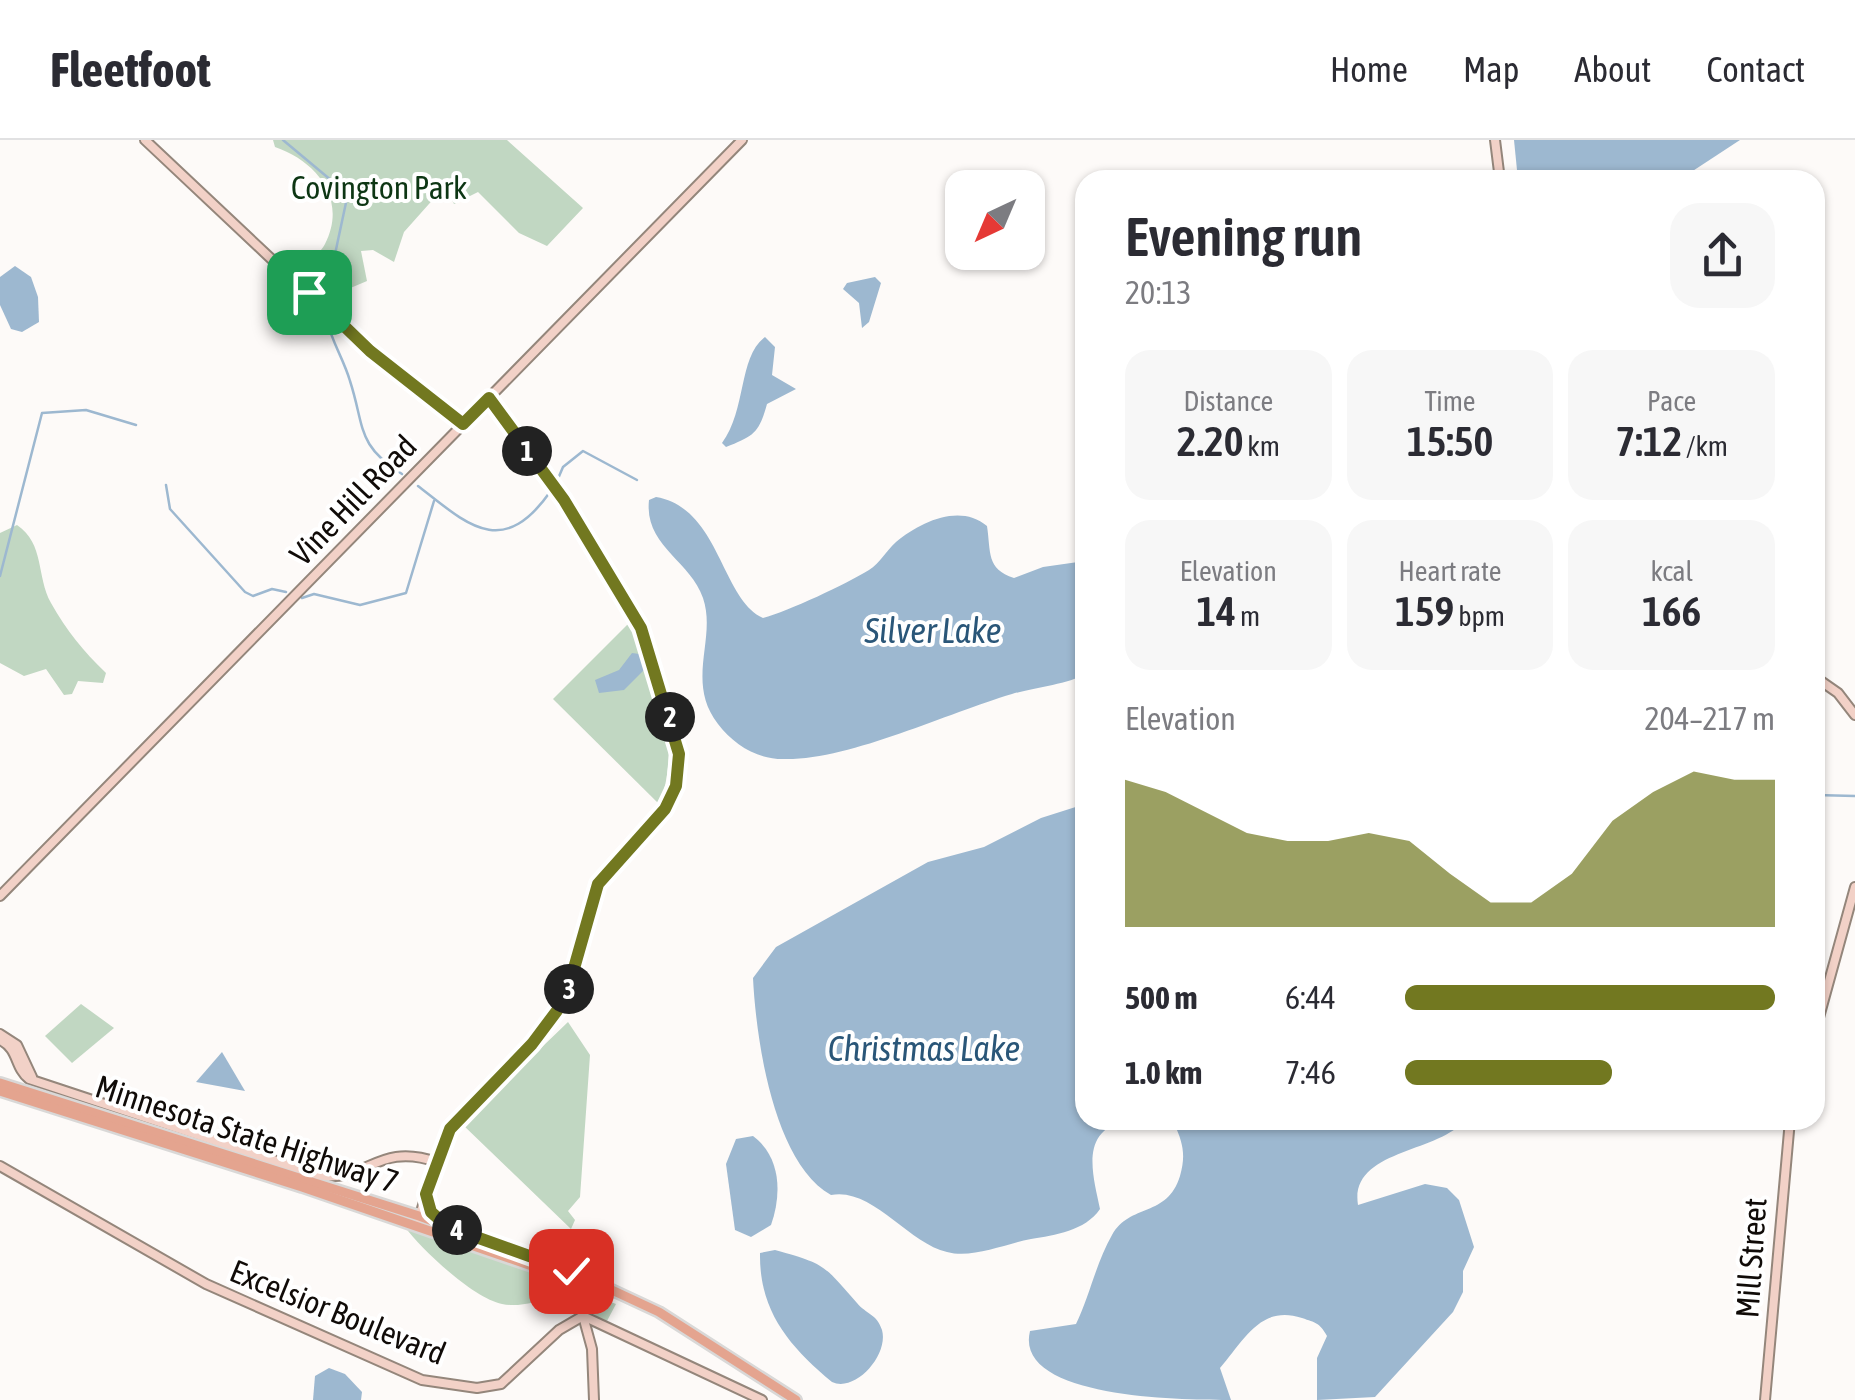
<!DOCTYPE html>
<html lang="en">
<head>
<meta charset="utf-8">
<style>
	body { margin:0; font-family:"Asap Condensed",sans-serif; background:#f7f7f7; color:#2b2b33; height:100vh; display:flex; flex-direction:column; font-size:38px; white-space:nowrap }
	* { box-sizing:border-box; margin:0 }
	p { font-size:32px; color:#7c7c81 }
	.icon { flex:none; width:55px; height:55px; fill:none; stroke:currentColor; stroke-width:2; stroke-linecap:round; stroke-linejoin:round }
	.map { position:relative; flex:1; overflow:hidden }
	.side { position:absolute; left:1075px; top:30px; width:750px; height:960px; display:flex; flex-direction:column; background:#fff; border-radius:30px; box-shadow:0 2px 8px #0004 }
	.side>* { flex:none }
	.needle { width:65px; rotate:224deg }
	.buttons { position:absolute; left:945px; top:30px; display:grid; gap:20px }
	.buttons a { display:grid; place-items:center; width:100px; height:100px; border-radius:20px; background:#fff; box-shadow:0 2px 8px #0004; font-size:50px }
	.pin { position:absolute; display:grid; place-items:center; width:85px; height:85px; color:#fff; margin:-42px; border-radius:20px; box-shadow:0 5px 15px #0006 }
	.km { position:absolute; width:50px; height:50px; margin:-25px; border-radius:50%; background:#222; color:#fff; font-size:28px; line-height:50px; text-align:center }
	.round { display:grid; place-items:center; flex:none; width:105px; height:105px; border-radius:30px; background:#f7f7f7 }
	.summary { display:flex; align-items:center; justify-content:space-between; height:170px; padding:0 50px }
	h1 { font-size:55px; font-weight:600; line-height:75px }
	.stats { display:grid; grid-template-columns:repeat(3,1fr); gap:15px; height:170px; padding:10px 50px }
	.stats div { display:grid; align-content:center; border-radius:25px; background:#f7f7f7; text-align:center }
	.stats b { font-size:42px; font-weight:600 }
	.stats small { font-size:28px; font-weight:400 }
	.stats p { font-size:28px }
	.chart { height:280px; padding:20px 50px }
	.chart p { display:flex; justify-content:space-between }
	.chart svg { width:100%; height:180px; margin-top:10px; fill:#727820; opacity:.7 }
	ul { padding:0 50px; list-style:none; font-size:32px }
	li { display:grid; grid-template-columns:160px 120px 1fr; align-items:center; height:75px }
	li i { height:25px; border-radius:12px; background:#727820 }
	header { display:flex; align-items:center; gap:60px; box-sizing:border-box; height:140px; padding:0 50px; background:#fff; border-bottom:2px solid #e1e1e2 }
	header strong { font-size:48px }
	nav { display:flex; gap:55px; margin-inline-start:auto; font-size:35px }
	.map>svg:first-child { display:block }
	.green { fill:#c1d7c2 }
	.water { fill:#9db8d0 }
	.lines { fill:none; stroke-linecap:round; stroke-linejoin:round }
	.stream { stroke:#9db8d0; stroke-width:2.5 }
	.secondary-casing { stroke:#94867b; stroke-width:12 }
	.primary-casing { stroke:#d9d8d7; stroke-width:14 }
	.secondary { stroke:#f2d1c7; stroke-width:8 }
	.primary { stroke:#e4a48f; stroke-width:9 }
	.route-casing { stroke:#fff; stroke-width:20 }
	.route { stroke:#727820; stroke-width:12 }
	.labels { text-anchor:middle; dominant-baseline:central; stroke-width:8; stroke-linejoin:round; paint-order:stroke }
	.park-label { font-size:32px; fill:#0d3614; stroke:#fff }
	.street-label { font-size:32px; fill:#100b08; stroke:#fff }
	.water-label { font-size:35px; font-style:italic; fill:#2a5678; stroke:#fff }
</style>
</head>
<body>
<header>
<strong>Fleetfoot</strong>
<nav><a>Home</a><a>Map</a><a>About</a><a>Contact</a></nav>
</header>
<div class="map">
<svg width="1855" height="1260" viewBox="0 0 1855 1260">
	<rect width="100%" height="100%" fill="#fdfaf8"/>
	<g class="green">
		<path d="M273,0h234l76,68 -36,38 -28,-13 -41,-41 -24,12 -9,-18 -41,46 -10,30 -21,-12 -12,1 6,30 -26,11 -10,13 -33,-32c8,-9 22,-19 27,-29 23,-45 -9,-83 -50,-97z"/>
		<path d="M17,385c28,19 19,51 34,78 16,28 32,48 55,70l-3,10 -25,-2 -6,13 -8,1 -18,-26 -22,7 -24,-13v-130z"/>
		<path d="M631,481c27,54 52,125 28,183l-106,-105z"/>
		<polygon points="81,864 114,888 72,923 45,896"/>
		<polygon points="568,882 590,915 580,1057 568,1071 575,1080 571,1089 462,984"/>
		<path d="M405,1087l128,43 83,34 -9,17c-17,-7 -31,-21 -50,-21 -19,-1 -35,8 -55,4 -29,-6 -81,-55 -97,-77z"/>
	</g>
	<g class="water">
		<polygon points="1514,0 1740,0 1679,40 1518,40"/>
		<polygon points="15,126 31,137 38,157 39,182 22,192 11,189 0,165 0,137"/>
		<polygon points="875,137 881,143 869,182 862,188 859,163 843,149 847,143"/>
		<path d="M765,197l10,10 -3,28 24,14 -29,15c-8,29 -13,32 -41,43l-4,-4c25,-34 16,-86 43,-106z"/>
		<path d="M656,357c64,11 65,102 107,121 26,-7 83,-34 106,-48 11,-7 17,-19 27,-28 24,-20 64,-39 91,-16 4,26 -1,43 27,52l29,-11 42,-6v113c-16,10 -53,14 -73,20 -65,19 -164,67 -229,65 -26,0 -49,-14 -65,-35 -33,-43 -1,-85 -15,-126 -13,-38 -59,-52 -54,-98z"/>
		<polygon points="632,513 647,515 649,525 624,550 599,553 595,540 619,530"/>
		<path d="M1085,664v316h41c-47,12 -33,54 -26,89 -15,22 -45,26 -69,30 -26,5 -59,20 -84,13 -39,-9 -75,-65 -116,-57 -58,-33 -75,-157 -78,-217l23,-31 152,-85 56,-15 57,-29z"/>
		<polygon points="222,912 245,951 196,942"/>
		<path d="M1166,980h298c-23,33 -115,29 -106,85l67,-21 22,4 12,12 15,47 -11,24v21l-10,20 -78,85 -58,3v-42l10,-22c-8,-14 -11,-13 -25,-18 -41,-14 -58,22 -82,50l11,32c-43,0 -218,0 -201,-69l46,-7c14,-29 20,-61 36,-89 18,-32 55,-17 68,-59 6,-21 3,-33 -6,-53z"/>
		<path d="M753,996c28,21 29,58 18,89l-20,12 -16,-7 -9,-66 10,-25z"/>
		<path d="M775,1110c50,14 48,14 82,53 9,11 20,11 25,27 7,25 -27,63 -50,52 -43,-36 -73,-71 -72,-129z"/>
		<polygon points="329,1228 345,1234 362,1252 361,1260 313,1260 315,1236"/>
	</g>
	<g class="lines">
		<g class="stream">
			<polyline points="283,0 344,51 347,58 325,161"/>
			<path d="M327,181c5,21 17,39 23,60 15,46 6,64 52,93"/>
			<polyline points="557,341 563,327 583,311 637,340"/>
			<polyline points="166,345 170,369 245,452 253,456 272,449 286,452"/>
			<path d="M418,346c49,38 84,74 132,6"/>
			<polyline points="0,436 42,273 86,270 136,285"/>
			<polyline points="302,458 314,454 360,465 406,453 434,361"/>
			<polyline points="1815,655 1855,656"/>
		</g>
		<defs>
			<g id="secondary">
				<polyline points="145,0 350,193 463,284"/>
				<polyline points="1495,0 1500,40"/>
				<polyline points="1815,537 1838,553 1855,575"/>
				<polyline points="0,756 742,0"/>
				<polyline points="1815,892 1855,747"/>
				<polyline points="0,894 17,905 32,937"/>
				<path d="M0,900c19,9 14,27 29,39l290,96c48,9 57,-34 118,-13"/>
				<polyline points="0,1026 206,1144 422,1240 477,1248 501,1244 559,1190 583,1176 762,1260"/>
				<polyline points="419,1078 444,997 560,868 572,842 598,744 665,669 679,626 674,591 645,496 564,359 489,258"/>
				<polyline points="583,1176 592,1209 594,1260"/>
				<polyline points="1765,1260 1790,980"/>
			</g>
			<g id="primary">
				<polyline points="0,943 419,1076 571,1131 659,1172 796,1260"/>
				<polyline points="0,951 302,1047 590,1146"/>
				<polyline points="426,1054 430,1069 442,1083"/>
			</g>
		</defs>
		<use href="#secondary" class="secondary-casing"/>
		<use href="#primary" class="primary-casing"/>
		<use href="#secondary" class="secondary"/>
		<use href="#primary" class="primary"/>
	</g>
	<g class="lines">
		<defs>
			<polyline id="route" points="309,152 370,211 463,284 489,258 564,360 641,488 679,614 676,646 665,669 598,744 565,860 532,904 450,989 426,1054 431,1072 448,1087 571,1131"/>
		</defs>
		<use href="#route" class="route-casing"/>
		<use href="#route" class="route"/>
	</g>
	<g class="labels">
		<g class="park-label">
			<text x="379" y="47">Covington Park</text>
		</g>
		<g class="street-label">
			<text transform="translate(353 360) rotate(-46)">Vine Hill Road</text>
			<text transform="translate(247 994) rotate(18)">Minnesota State Highway 7</text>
			<text transform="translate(1751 1118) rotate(-86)">Mill Street</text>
			<text transform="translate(338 1172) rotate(22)">Excelsior Boulevard</text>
		</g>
		<g class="water-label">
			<text x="933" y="490">Silver Lake</text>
			<text x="924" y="908">Christmas Lake</text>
		</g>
	</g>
</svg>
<div class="buttons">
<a><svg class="needle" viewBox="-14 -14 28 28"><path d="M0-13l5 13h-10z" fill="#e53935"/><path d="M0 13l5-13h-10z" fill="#7c7c81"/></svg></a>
</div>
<div class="pin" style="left:309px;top:152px;background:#1e9e55"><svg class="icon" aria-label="arrive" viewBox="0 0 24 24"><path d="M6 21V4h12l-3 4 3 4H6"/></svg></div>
<div class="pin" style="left:571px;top:1131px;background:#d93025"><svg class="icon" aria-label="check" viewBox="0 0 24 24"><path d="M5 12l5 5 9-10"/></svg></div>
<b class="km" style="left:527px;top:311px">1</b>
<b class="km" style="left:670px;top:577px">2</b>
<b class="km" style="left:569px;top:849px">3</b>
<b class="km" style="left:457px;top:1090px">4</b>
<section class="side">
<div class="summary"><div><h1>Evening run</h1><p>20:13</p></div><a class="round"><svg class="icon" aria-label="share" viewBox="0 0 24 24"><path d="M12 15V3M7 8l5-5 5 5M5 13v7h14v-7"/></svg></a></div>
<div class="stats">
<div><p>Distance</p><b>2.20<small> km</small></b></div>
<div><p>Time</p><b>15:50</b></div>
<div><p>Pace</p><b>7:12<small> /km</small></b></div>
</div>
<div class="stats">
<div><p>Elevation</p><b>14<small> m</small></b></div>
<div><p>Heart rate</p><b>159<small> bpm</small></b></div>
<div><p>kcal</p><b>166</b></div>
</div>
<div class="chart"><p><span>Elevation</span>204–217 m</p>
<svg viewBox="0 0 160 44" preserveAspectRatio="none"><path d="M0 44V8L10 11L20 16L30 21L40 23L50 23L60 21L70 23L80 31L90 38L100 38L110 31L120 18L130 11L140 6L150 8L160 8V44z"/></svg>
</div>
<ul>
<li><b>500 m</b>6:44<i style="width:100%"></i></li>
<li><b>1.0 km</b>7:46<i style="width:56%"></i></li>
</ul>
</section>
</div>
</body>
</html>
